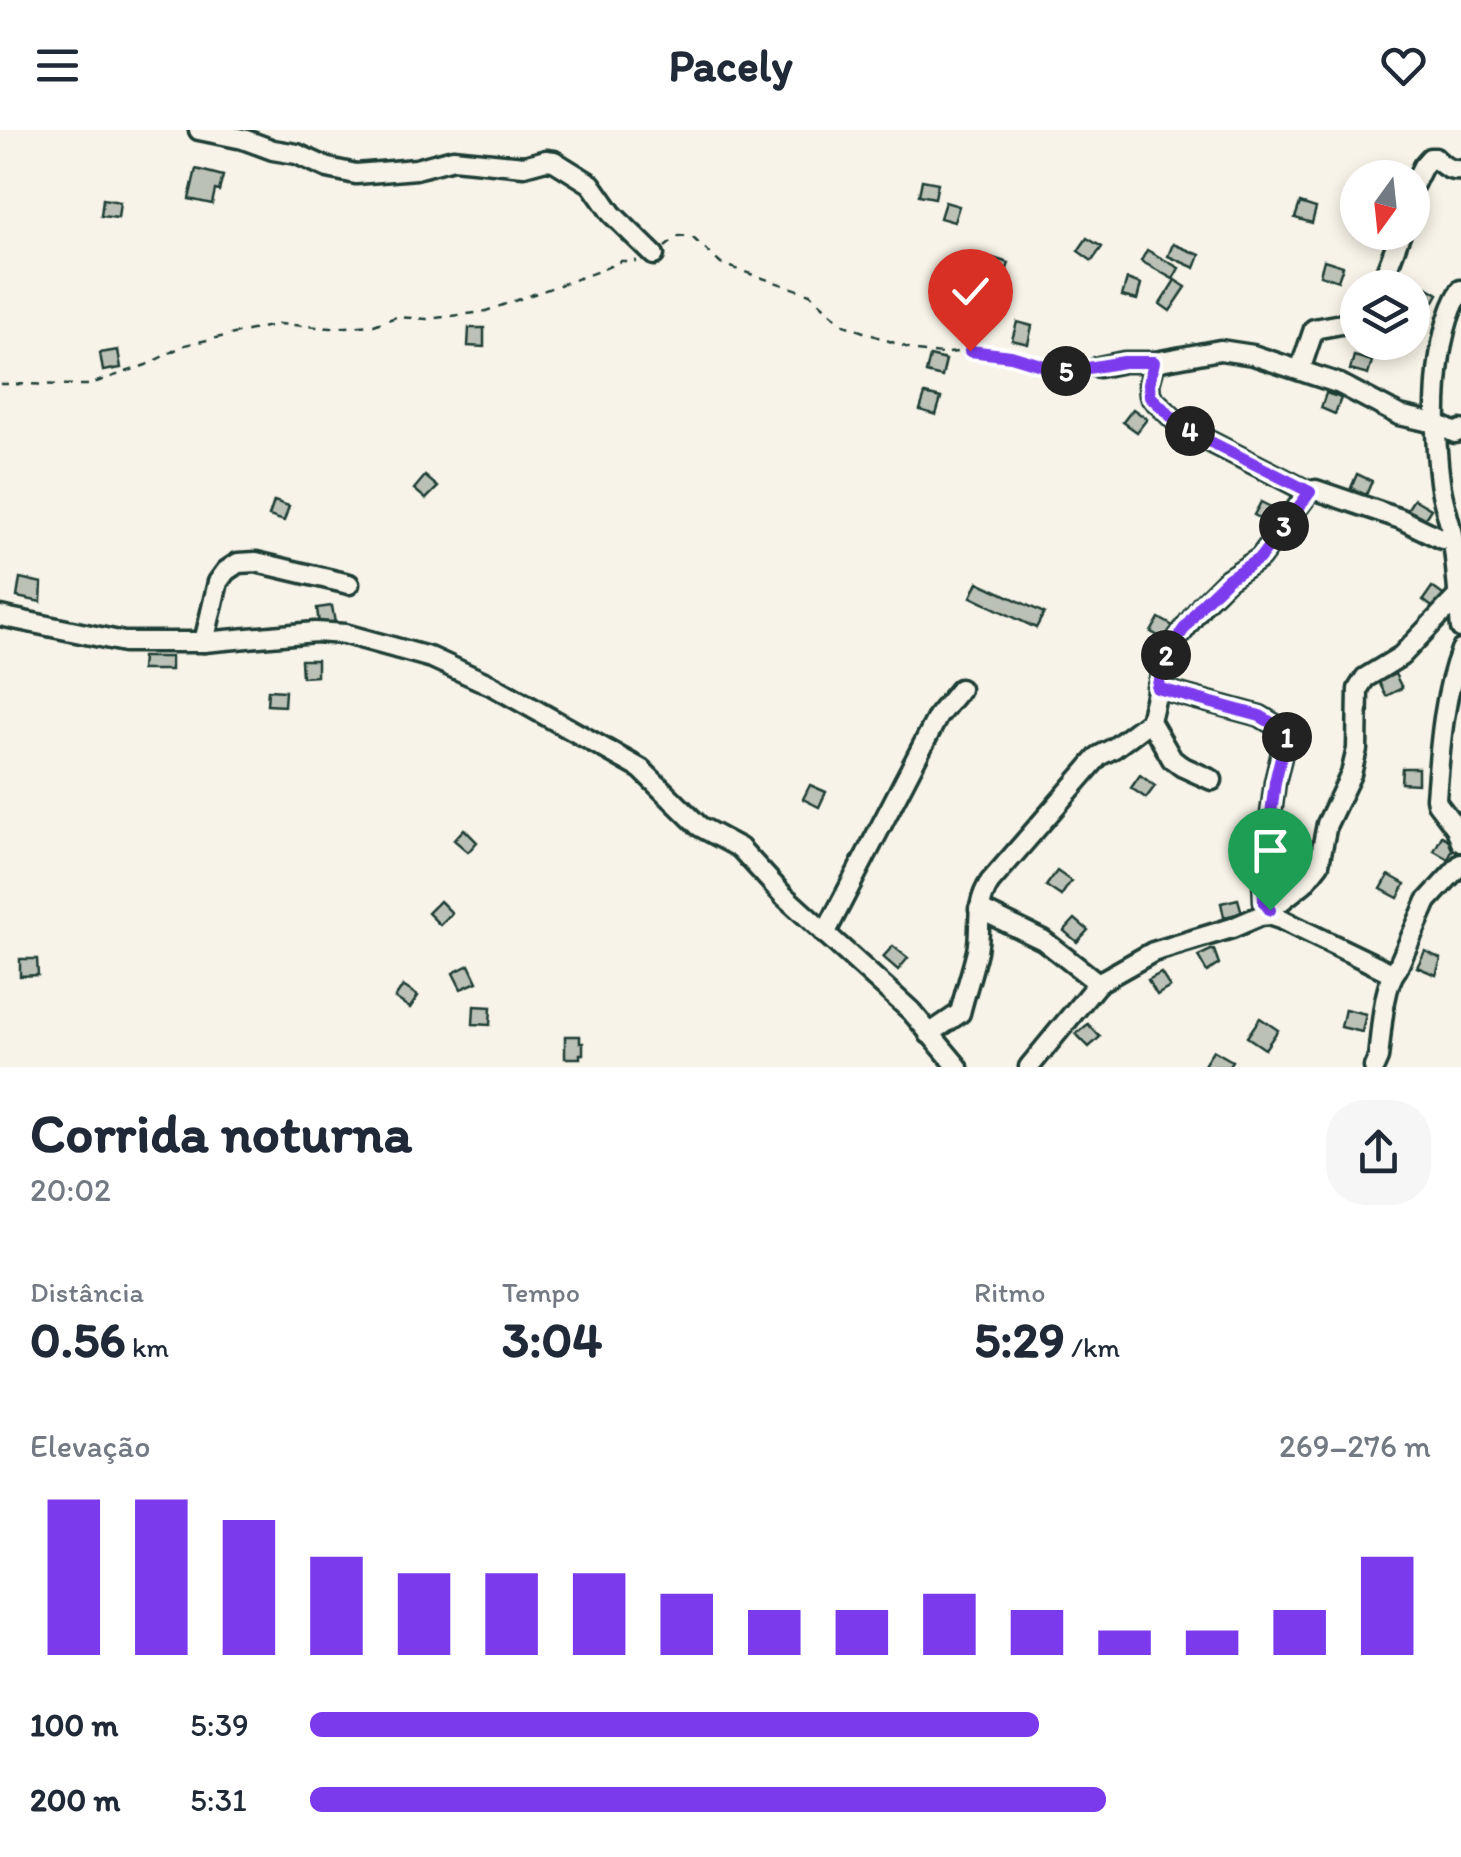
<!DOCTYPE html>
<html lang="pt">
<head>
<meta charset="utf-8">
<style>
	body { margin:0; font-family:Itim,sans-serif; background:#f6f6f7; color:#1f2937; height:100vh; display:flex; flex-direction:column; font-size:38px; white-space:nowrap }
	* { box-sizing:border-box; margin:0 }
	p { font-size:32px; color:#747a83 }
	.icon { flex:none; width:55px; height:55px; fill:none; stroke:currentColor; stroke-width:2; stroke-linecap:round; stroke-linejoin:round }
	.map { position:relative; height:937px; overflow:hidden }
	.side { display:flex; flex-direction:column; background:#fff; flex:1 }
	.side>* { flex:none }
	.needle { width:65px; rotate:195deg }
	.tools { position:absolute; left:1340px; top:30px; display:grid; gap:20px }
	.tools a { display:grid; place-items:center; width:90px; height:90px; border-radius:50%; background:#fff; box-shadow:0 5px 15px #0003; font-size:50px }
	.pin { position:absolute; display:grid; place-items:center; width:85px; height:85px; color:#fff; margin:-102px -42px; border-radius:50% 50% 50% 0; rotate:-45deg; box-shadow:0 0 10px #0007 }
	.pin .icon { rotate:45deg }
	.km { position:absolute; width:50px; height:50px; margin:-25px; border-radius:50%; background:#222; color:#fff; font-size:28px; line-height:50px; text-align:center }
	.round { display:grid; place-items:center; flex:none; width:105px; height:105px; border-radius:40px; background:#f6f6f7 }
	.summary { display:flex; align-items:center; justify-content:space-between; height:170px; padding:0 30px }
	h1 { font-size:55px; font-weight:800; line-height:75px }
	.figures { display:grid; grid-template-columns:repeat(3,1fr); gap:15px; height:170px; padding:10px 30px }
	.figures div { display:grid; align-content:center }
	.figures b { font-size:50px; font-weight:800 }
	.figures small { font-size:28px; font-weight:400 }
	.figures p { font-size:28px }
	.chart { height:280px; padding:20px 30px }
	.chart p { display:flex; justify-content:space-between }
	.chart svg { width:100%; height:180px; margin-top:10px; stroke:#7c3aed; stroke-width:6 }
	ul { padding:0 30px; list-style:none; font-size:32px }
	li { display:grid; grid-template-columns:160px 120px 1fr; align-items:center; height:75px }
	li i { height:25px; border-radius:12px; background:#7c3aed }
	header { display:flex; justify-content:space-between; align-items:center; height:130px; padding:0 30px; background:#fff; font-size:45px; font-weight:800 }
	.map>svg:first-child { display:block }
	.building { fill:#bbc1b6; stroke:#1f3d34; stroke-width:2.5 }
	.lines { fill:none; stroke-linecap:round; stroke-linejoin:round }
	.minor-casing { stroke:#1f3d34; stroke-width:25 }
	.path { stroke:#1f3d34; stroke-width:2.5; stroke-dasharray:8 8; stroke-linecap:butt }
	.minor { stroke:#f7f3e8; stroke-width:18 }
	.route-casing { stroke:#fff; stroke-width:20 }
	.route { stroke:#7c3aed; stroke-width:12 }
</style>
</head>
<body>
<header><svg class="icon" aria-label="menu" viewBox="0 0 24 24"><path d="M4 6h16M4 12h16M4 18h16"/></svg>Pacely<svg class="icon" aria-label="heart" viewBox="0 0 24 24"><path d="M12 20l-8-8c-3-5 5-10 8-4 3-6 11-1 8 4z"/></svg></header>
<div class="map">
<svg width="1461" height="937" viewBox="0 0 1461 937">
	<rect width="100%" height="100%" fill="#f7f3e8"/>
	<filter id="ink" filterUnits="userSpaceOnUse"><feTurbulence type="fractalNoise" baseFrequency=".01" numOctaves="2"/><feDisplacementMap in="SourceGraphic" scale="20" xChannelSelector="R" yChannelSelector="G"/><feConvolveMatrix kernelMatrix="1 2 1 2 8 2 1 2 1" color-interpolation-filters="sRGB"/></filter>
	<g filter="url(#ink)">
		<g class="building">
			<polygon points="196,39 223,46 219,61 215,60 212,74 189,69"/>
			<polygon points="922,50 938,53 935,68 919,65"/>
			<polygon points="103,69 120,72 118,88 101,86"/>
			<polygon points="945,72 959,76 954,92 940,88"/>
			<polygon points="1300,73 1316,78 1312,93 1295,88"/>
			<polygon points="1087,108 1102,117 1092,131 1078,121"/>
			<polygon points="1173,114 1200,125 1195,138 1168,126"/>
			<polygon points="1147,120 1179,138 1173,149 1141,131"/>
			<polygon points="993,128 1009,133 1004,148 988,143"/>
			<polygon points="1324,130 1343,136 1338,151 1320,145"/>
			<polygon points="1127,149 1141,154 1137,170 1122,166"/>
			<polygon points="1175,150 1186,157 1170,181 1160,174"/>
			<polygon points="1425,156 1438,164 1430,178 1416,169"/>
			<polygon points="1017,192 1032,196 1028,214 1012,210"/>
			<polygon points="469,198 484,198 484,217 468,216"/>
			<polygon points="118,220 121,238 103,241 100,223"/>
			<polygon points="930,226 946,230 942,247 926,243"/>
			<polygon points="1354,226 1372,231 1368,245 1350,240"/>
			<polygon points="1326,263 1341,268 1335,284 1321,278"/>
			<polygon points="925,264 941,268 936,285 920,280"/>
			<polygon points="1133,279 1147,289 1137,302 1123,292"/>
			<polygon points="1357,344 1372,351 1366,365 1351,358"/>
			<polygon points="425,346 438,357 426,369 414,359"/>
			<polygon points="1414,369 1431,379 1422,393 1405,383"/>
			<polygon points="274,371 289,376 284,391 269,386"/>
			<polygon points="1261,372 1277,380 1270,393 1254,385"/>
			<polygon points="20,448 42,453 41,472 17,467"/>
			<polygon points="978,452 1044,483 1036,498 971,467"/>
			<polygon points="1432,457 1446,467 1436,480 1423,470"/>
			<polygon points="332,476 335,493 319,495 317,478"/>
			<polygon points="1159,488 1173,496 1166,510 1151,502"/>
			<polygon points="142,527 171,527 171,540 141,540"/>
			<polygon points="301,530 317,530 317,546 302,547"/>
			<polygon points="1395,544 1402,558 1386,566 1379,552"/>
			<polygon points="268,560 285,561 284,576 267,575"/>
			<polygon points="1402,638 1418,638 1418,654 1401,653"/>
			<polygon points="1140,645 1155,656 1146,668 1131,658"/>
			<polygon points="810,655 826,662 819,677 803,669"/>
			<polygon points="464,699 477,712 468,722 454,710"/>
			<polygon points="1442,706 1456,714 1448,729 1434,721"/>
			<polygon points="1057,741 1071,751 1061,766 1046,756"/>
			<polygon points="1389,745 1405,754 1398,768 1381,759"/>
			<polygon points="1238,769 1242,783 1224,787 1221,773"/>
			<polygon points="440,771 452,783 440,795 428,783"/>
			<polygon points="1075,789 1088,800 1077,812 1064,801"/>
			<polygon points="893,816 908,828 898,840 883,827"/>
			<polygon points="1211,820 1214,820 1219,834 1207,842 1198,826"/>
			<polygon points="1425,821 1441,829 1436,845 1417,837"/>
			<polygon points="20,829 37,829 38,845 20,846"/>
			<polygon points="469,835 477,852 461,859 453,843"/>
			<polygon points="1161,843 1170,857 1157,865 1148,850"/>
			<polygon points="403,856 418,866 410,878 395,868"/>
			<polygon points="474,876 491,877 490,895 473,894"/>
			<polygon points="1345,879 1366,884 1362,902 1341,897"/>
			<polygon points="1260,888 1278,900 1265,919 1247,907"/>
			<polygon points="1088,894 1100,907 1089,917 1076,904"/>
			<polygon points="565,906 580,906 580,913 583,913 583,924 580,924 580,928 565,928"/>
			<polygon points="1213,920 1232,931 1228,937 1203,937"/>
		</g>
		<g class="lines">
			<defs>
				<g id="minor">
					<polyline points="199,0 243,9 273,20 297,24 328,38 356,44 416,39 453,29 524,36 546,30 554,31 591,54 612,84 654,125"/>
					<path d="M1412,58l11,-22 7,-8h5c7,7 15,14 26,12"/>
					<polyline points="1380,158 1401,102"/>
					<path d="M1461,160c-29,48 -28,137 -21,192 2,18 9,35 12,53 5,31 6,62 9,93"/>
					<polyline points="1155,232 1149,254 1150,266 1183,298 1309,362"/>
					<polyline points="1099,237 1124,232 1155,232 1220,220 1253,225 1340,254 1399,285 1435,293 1455,303 1461,300"/>
					<polyline points="1300,240 1314,199 1358,191"/>
					<polyline points="0,486 124,512 204,512 315,502 345,504 432,528 493,556 641,639 699,696 740,718 783,765 911,881 958,937"/>
					<polyline points="204,512 218,452 226,441 238,433 256,432 349,454"/>
					<path d="M1461,520c-18,47 -21,99 -25,148l1,5 19,25 5,14"/>
					<polyline points="1157,558 1260,586 1287,602 1275,652 1263,748 1264,772 1270,780"/>
					<polyline points="1212,650 1181,636 1172,629 1150,591 1166,524 1203,474 1228,449 1260,428 1309,362 1316,360 1401,389 1442,409 1452,409"/>
					<polyline points="979,779 1043,810 1098,853"/>
					<polyline points="1268,785 1270,780 1304,753 1319,734 1327,694 1351,644 1357,619 1358,559 1365,548 1401,526 1458,466"/>
					<polyline points="825,804 938,586 960,559"/>
					<path d="M929,904l31,-21c5,-20 12,-41 17,-62 5,-26 -3,-45 13,-69l109,-126 15,-8 36,-27"/>
					<polyline points="1029,937 1098,853 1153,822 1232,798 1260,786 1268,785 1280,789 1392,843"/>
					<path d="M1374,937l4,-9c3,-23 5,-73 19,-89l30,-68 34,-37"/>
				</g>
			</defs>
			<use href="#minor" class="minor-casing"/>
			<g class="path">
				<polyline points="665,117 679,106 692,107 721,134 810,164 844,195 917,221 942,224 973,220 1011,227 1064,242 1082,239"/>
				<polyline points="0,254 88,255 146,235 185,215 279,194 331,198 374,195 396,187 427,189 483,182 599,141 621,131 637,131"/>
			</g>
			<use href="#minor" class="minor"/>
		</g>
	</g>
	<g class="lines" filter="url(#ink)">
		<defs>
			<polyline id="route" points="970,221 1011,226 1064,242 1124,232 1154,232 1149,254 1150,266 1183,298 1310,362 1260,428 1228,449 1202,474 1166,524 1157,558 1260,586 1287,602 1275,652 1263,748 1264,772 1270,780"/>
		</defs>
		<use href="#route" class="route-casing"/>
		<use href="#route" class="route"/>
	</g>
</svg>
<div class="tools">
<a><svg class="needle" viewBox="-14 -14 28 28"><path d="M0-13l5 13h-10z" fill="#e53935"/><path d="M0 13l5-13h-10z" fill="#747a83"/></svg></a>
<a><svg class="icon" aria-label="layers" viewBox="0 0 24 24"><path d="M12 4l9 5-9 5-9-5zM3 14l9 5 9-5"/></svg></a>
</div>
<div class="pin" style="left:1270px;top:780px;background:#1e9e55"><svg class="icon" aria-label="arrive" viewBox="0 0 24 24"><path d="M6 21V4h12l-3 4 3 4H6"/></svg></div>
<div class="pin" style="left:970px;top:221px;background:#d93025"><svg class="icon" aria-label="check" viewBox="0 0 24 24"><path d="M5 12l5 5 9-10"/></svg></div>
<b class="km" style="left:1287px;top:607px">1</b>
<b class="km" style="left:1166px;top:525px">2</b>
<b class="km" style="left:1284px;top:396px">3</b>
<b class="km" style="left:1190px;top:301px">4</b>
<b class="km" style="left:1066px;top:241px">5</b>
</div>
<section class="side">
<div class="summary"><div><h1>Corrida noturna</h1><p>20:02</p></div><a class="round"><svg class="icon" aria-label="share" viewBox="0 0 24 24"><path d="M12 15V3M7 8l5-5 5 5M5 13v7h14v-7"/></svg></a></div>
<div class="figures">
<div><p>Distância</p><b>0.56<small> km</small></b></div>
<div><p>Tempo</p><b>3:04</b></div>
<div><p>Ritmo</p><b>5:29<small> /km</small></b></div>
</div>
<div class="chart"><p><span>Elevação</span>269–276 m</p>
<svg viewBox="0 0 160 44" preserveAspectRatio="none"><path d="M5 44V6M15 44V6M25 44V11M35 44V20M45 44V24M55 44V24M65 44V24M75 44V29M85 44V33M95 44V33M105 44V29M115 44V33M125 44V38M135 44V38M145 44V33M155 44V20"/></svg>
</div>
<ul>
<li><b>100 m</b>5:39<i style="width:65%"></i></li>
<li><b>200 m</b>5:31<i style="width:71%"></i></li>
</ul>
</section>
</body>
</html>
